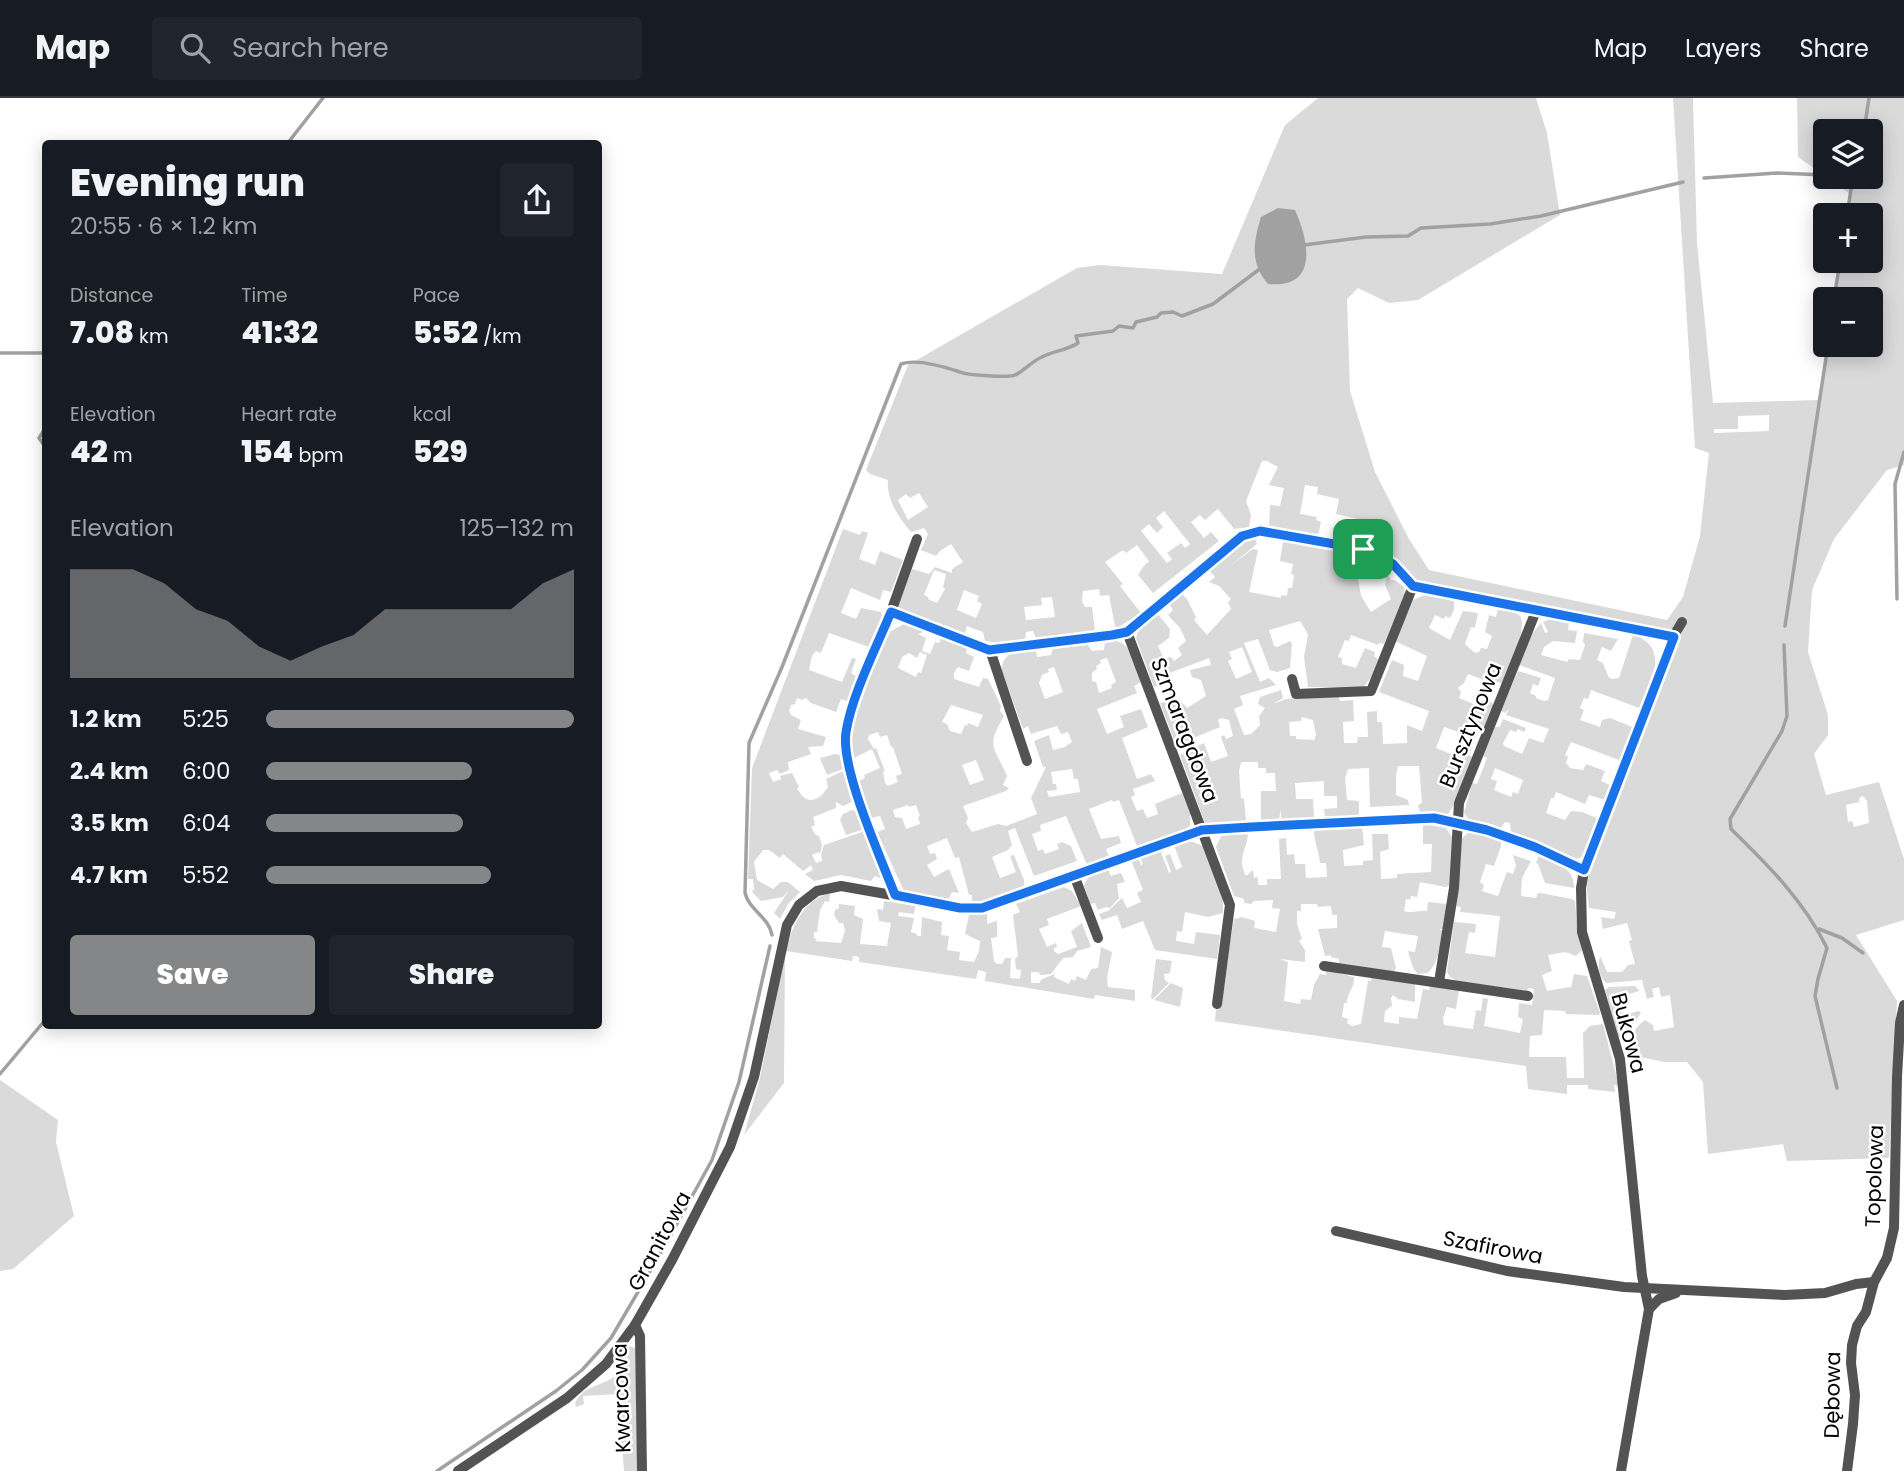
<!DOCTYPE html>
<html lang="en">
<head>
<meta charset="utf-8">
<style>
	body { margin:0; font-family:Poppins,sans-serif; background:#20242c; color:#f1f3f6; height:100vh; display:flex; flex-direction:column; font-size:26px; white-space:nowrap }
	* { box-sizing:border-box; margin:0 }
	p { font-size:23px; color:#9ea1a6 }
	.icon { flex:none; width:38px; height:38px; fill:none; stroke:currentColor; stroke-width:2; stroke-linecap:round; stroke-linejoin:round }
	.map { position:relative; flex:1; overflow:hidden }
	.panel { position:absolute; left:42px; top:42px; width:560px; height:889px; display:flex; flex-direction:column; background:#171b24; border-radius:7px; box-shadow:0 4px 18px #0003 }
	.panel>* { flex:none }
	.fabs { position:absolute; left:1813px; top:21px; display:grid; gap:14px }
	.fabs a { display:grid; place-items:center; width:70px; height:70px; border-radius:7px; background:#171b24; box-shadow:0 4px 18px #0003; font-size:35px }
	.pin { position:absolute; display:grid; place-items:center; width:60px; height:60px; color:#fff; margin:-30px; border-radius:14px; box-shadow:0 4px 10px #0006 }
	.round { display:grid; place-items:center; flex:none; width:74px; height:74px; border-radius:7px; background:#20242c }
	.head { display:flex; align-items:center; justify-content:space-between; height:119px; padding:0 28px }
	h1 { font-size:38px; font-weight:800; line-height:52px }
	.metrics { display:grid; grid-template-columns:repeat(3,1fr); gap:10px; height:119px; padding:7px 28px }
	.metrics div { display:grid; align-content:center }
	.metrics b { font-size:30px; font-weight:800 }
	.metrics small { font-size:19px; font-weight:400 }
	.metrics p { font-size:19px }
	.chart { height:196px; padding:14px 28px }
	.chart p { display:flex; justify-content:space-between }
	.chart svg { width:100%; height:126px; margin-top:7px; fill:#858687; opacity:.7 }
	.primary-button { display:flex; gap:14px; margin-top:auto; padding:14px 28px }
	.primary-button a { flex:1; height:80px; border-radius:7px; background:#858687; color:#fff; font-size:28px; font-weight:800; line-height:80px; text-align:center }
	.primary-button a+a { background:#20242c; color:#f1f3f6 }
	ul { padding:0 28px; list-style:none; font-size:23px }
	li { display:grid; grid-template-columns:112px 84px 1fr; align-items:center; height:52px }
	li i { height:18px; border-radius:9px; background:#858687 }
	header { display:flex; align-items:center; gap:42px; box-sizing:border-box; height:98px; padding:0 35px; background:#171b24; border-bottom:2px solid #363941 }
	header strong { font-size:33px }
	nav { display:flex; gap:38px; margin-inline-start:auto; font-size:24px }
	.search { width:490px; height:63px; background:#20242c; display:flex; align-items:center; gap:18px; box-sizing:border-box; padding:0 24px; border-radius:7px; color:#9ea1a6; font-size:26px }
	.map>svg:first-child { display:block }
	.green { fill:#dadada; fill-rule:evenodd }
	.water { fill:#a1a1a1 }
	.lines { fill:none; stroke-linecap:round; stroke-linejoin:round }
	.stream { stroke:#a1a1a1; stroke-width:3.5 }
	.street { stroke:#535353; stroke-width:10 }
	.route-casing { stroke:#fff; stroke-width:14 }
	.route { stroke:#1a73e8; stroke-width:9 }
	.labels { text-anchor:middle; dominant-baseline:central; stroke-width:5; stroke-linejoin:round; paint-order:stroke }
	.street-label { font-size:21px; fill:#000; stroke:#fff }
</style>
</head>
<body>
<header>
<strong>Map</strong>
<div class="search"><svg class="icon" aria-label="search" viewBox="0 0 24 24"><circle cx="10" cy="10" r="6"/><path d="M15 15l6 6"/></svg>Search here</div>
<nav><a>Map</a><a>Layers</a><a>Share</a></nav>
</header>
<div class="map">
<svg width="1904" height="1373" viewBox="0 0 1904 1373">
	<rect width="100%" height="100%" fill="#fff"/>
	<g class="green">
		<path d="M1318,0h218l11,35 13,82 -142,85 -29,3 -31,-15 -11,11 3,92 25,81 34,67 20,31 238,50 16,-23 17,-61 9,-83 -14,-5 -22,-350h20l4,145 16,160 105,-3 9,-55h44v-46h-37l6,-38h31v-46h-24l3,-21 -24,-17h45v-46h-46v45l-27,-19 -1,-59h107v367l-17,5 -53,69 -22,51 -4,62 20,63v20l-14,19 12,41 53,-13 25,77v61l-48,15 41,66 -8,157 -102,3 -4,-17 -75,10 -5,-72 -16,-20h-23l-33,-7c0,-15 1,-26 14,-35l8,5 1,6 20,-4 -4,-32 -9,2 -2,-10 -7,2 2,8 -7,2 -5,-19 -36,3c-7,-7 -9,-18 -6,-27l7,16h15l6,-7 7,-1 -6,-23 3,-1 -5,-17 -24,6 -2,-12 13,2 2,-7 -27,-4 -3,-27 53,-143 43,-106 -204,-37 -60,-14 -27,-28 -54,-14v-8l18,3 3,-15 -22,-5 3,-15 -22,-5 1,-7 -13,-2 -5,29 17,3 -1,3 5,2 -3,14 -49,-9 1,-22 10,1 4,-18 -15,-3 9,-18 -11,-6h-5l-16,40 5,14 -2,12 -15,2 -16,-20 -13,11 -5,-5 -9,7 13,16 7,-6 8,9 -66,52 -15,-18 5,-8 6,-6 -12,-16 -11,8 -3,-3 -18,12 18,22 -3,2 21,27 -24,15 -2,-2 -6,-31 -9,1 -1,-7 -16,2 -1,11 3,5h7l3,24 -59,8 -3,-8 -7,1 -1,9 -25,2 -15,-2 -2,-9 -16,-6 -2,7 -65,-24 -2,-3 14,-37 17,5 6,-7 17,6v-4l11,-7 -12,-18 -11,7 -4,5 -15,-6 7,-16 -4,-6 -13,4c-12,-14 -25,-33 -23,-52l-18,-6 -4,-4 42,-105 169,-97 23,-3 122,9 63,-149zM1769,317v16l-55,2v-4h24v-13zM919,395l9,14 -20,13 -10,-20 8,-6 4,4zM1164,413l26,33 -5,4 -4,-5 -14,10 5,6 -5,4 -26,-32 8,-7 8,9 6,-6 -7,-9zM934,472l12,4 -3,14 2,1 -8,14 -9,-4v-2l-4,-2zM964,492l15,6 -2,5 5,3 -6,14 -19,-8zM1052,499l3,20 -29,3 -2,-13 18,-2 -1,-7zM1863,698l4,5 2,22 -15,4 -2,-6 -4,1 -2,-17 13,-3 1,-5z"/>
		<path d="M843,431l17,6 2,-4 6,2 -9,26 16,6 5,-14 23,9 -12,32 -8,-2 -3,10 -29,-12 -10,25 15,6 5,-11 20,4 1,4 -13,31 -40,-14 -8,20 -5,-2 -4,5 -3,14 33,12 10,-24 4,1 -5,14 8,5 -10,24 -8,-3 -5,13 -25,-9 -5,-5 -4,2 -5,-2 -2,6 -4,1 -2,6 2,4 10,5 -3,9 28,8 -3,9 -15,1 3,7 -23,8 1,8 -9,4 -3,-4 -8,3 4,9 8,-3 -1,-3 12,-3 7,14 -2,1c6,11 12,16 24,8l7,-9 -2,-8 17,-8 11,30 -11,5 -7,-4v6l-23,9 2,8 -4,2 4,7 4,2 3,9 -2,9 -1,-2 -7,3 4,8 6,-2 -1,-6 3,-10 41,-14 16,44 -1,3 -5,-2 -4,5 -30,-6 -27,6 -9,-7 8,-4 -2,-5 -8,6 -20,-17 -3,4 -11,-8h-6l-9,12 3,18 16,9 8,-7h7l12,10 -12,12 -8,15 -6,-6 15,-23 -6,7 -22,4 -9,-9 2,-3 -1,-10h-5l4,-111z"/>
		<path d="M1255,440l2,6 -26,21 22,-16 5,1 -9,42 32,6v-3l6,1 1,-8h4l2,-13 -3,-1 2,-10 -13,-3 3,-20 78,13 12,3 12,7 -24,11 -3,4 3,17 10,16 20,-13 -6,-14 2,-11 4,6h4l9,7 1,9 -21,48 -5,-1 -1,2 -27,-10 -2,6 -4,-1 -7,17 4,1v6l14,4 9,-20 10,4 -1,4 4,3 -6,17 -9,12 -55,-1 -4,-30 4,-23 -8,-13 -31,9 5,16 3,1 13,-6 2,2 -2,25 -13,4 -7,-2 -12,-31 -14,4 16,39 9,-4 7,7 -36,11 3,9 -9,4 10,26 7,-1 9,-9 -1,-9 6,-8 -7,-4 2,-7 21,-7 2,8 -10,6 13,-5 53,-2 1,4 13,-1 1,21 -11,1 1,21h13l1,-6h10l-1,-25 10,-1v11h5l1,22 24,-1v-18l15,6 7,-20 -50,-19 13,-32 12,5 -1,11 15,5 9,-25 -32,-15 18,-41 12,-5 29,6v9l-4,8 -5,-2 -1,3 -9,-4 -6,13 21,12 13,-29 15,2 -3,15 -4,-1 -6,17 10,9 4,-1 2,-4 6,1 5,-13 -7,-4 4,-17 7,2 2,-8c6,1 17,2 21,6 11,9 -11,56 -16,69l-5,-2 -1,3 -29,-11 -4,9 -6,5 3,4 -2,6 17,7 2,-5 12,1 4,4 -11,29 -5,-2 -4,9 -6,-4v-6l-5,-1 -2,3 -17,-6 -8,21 17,7 5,-13 14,6 -3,7 3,2 -15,43 -9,14 -28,-1 -2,-8 4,-2 -3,-37h-21l-2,10v19l12,5 1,5 -39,2 -1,-39 -21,1 -3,9 2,22 12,1v13l-2,2 -32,1 -1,-8 13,-1v-12h-13v-15l-29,2 1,16h17l1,19 -33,1v-10l-2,10 -18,1v-29h15l-1,-18h-9v-5h-8v-6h-17l-2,9 2,27 3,1 2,22 -37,4 -4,-2 -25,-68 24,-12 7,19 17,-6 -7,-19 3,-2 2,4 7,-3 -4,-16 -8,-2 -3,2 2,7 -44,18 -16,-42 19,-4 8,9 19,-12 -5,-16 -9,-3 -2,-7 21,-5 -2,-7 -50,19 2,8 -7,2 -18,-49c2,-12 12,-18 21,-25l13,16 -1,9 -11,8 6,13 7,-2 3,4 8,-6 -4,-7 8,-7 -6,-13 -12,-13 5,-5 -4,-6 13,-10 5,5 9,18 -2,3 13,15 24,-26 -3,-7 3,-3 -12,-13 -10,-4 6,-5 -5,-6 35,-29zM1242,549l10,25 -16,7 -8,-18 4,-2 -3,-7zM1302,619l11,3 3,15 -2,5 -18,-1v-3h-6l-1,-14 12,-1z"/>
		<path d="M1551,521l18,4 -1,7 9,1 -2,12 -22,-2 -9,6 -3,8 26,7 2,-3 11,1 5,-15 -2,-3 1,-9 34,6 -7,12 -9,-4 -5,13 6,3 5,13 3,3 8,-1 14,-43c38,11 18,50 9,74l-51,-19 -3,9 -4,-1 -4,10 4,2 -4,10 20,7 2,-7 8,-2 25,10 -12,32h-4l-48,-18 -6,13 3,2 -2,6 4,5 13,2 3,-6 19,7 -4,10 11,5 -7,14 -16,-5 -4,9 -29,-12 -2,6h-3l-5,15 19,7 6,-9 11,1 17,7 -15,37 -7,3 -66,-26 -1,-10 -5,-1 -5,7 -31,-9 -5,-7 8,-30 5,1 10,-26 -4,-2 12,-29h5l3,-8 23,9 -2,4 -6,-3 -2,3 -6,-2 -7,13 1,3 18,8 7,-16 14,5 6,-14 -43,-14 3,-6 -4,4 -4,-2 17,-40 23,7 -3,8 -5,-2 -3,9 6,3v2l8,3 4,-1 7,-22 -36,-13 11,-29 11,-13 4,10 3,-1 -5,-10zM1495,670l28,12 -5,14 -5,-2 -2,5 -17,-7 3,-9 -6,-2z"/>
		<path d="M904,526l20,5 -2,4 -4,1 8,4 -4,13 8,3 5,-12 4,1 3,-6 26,10 -2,6 8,4 -5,14 -11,-4 -4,6v6l25,8 4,-9 5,1 13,27 -1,5 4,5c-18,31 -11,28 3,60l-4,9 6,3 -3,3 -43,15 5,12 -2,5 6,9 26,-8 8,2 31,-12 -6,-16 15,-31h-3l-9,-26 15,-6 4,15 12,-3 7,-5 -4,-10 -7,2 -4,-8 -26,8 -3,-8 -5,3 -21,-58c-1,-21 18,-19 34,-21l1,7 14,-2 2,-7 34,-4 5,7 12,-1 1,-9c27,-4 27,19 36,41l-7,4 3,7 -40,16 10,25 17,-7 -4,-11 21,-7 7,18 -26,11 15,41 14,-5 4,7 -22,8 2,6 -4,2 6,14 6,-2 4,9 11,-4 -3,-10 27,-11 8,20v13l-5,4 -48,16 -18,-46 -6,2 -1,-2 -23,9 12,30 18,-3 2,7 -15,6 3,8 -22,8 -21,-49 -26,9 1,6 -9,3 6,17 5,-2 2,5 14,-5 -2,-5 5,-2 9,4 6,15 -43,15 -19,-48 -7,3 4,14 -4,5 -16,7 8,21 16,-6 -6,-16 4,-1 10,25v11l-34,12 -18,1v-9h-3l-10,-38 -4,1 -8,-20 -20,8 3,8 5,-1 2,6 -10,6 7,12 15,-8 10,24 -7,-1 -4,9 -44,-10 -27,-59 8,-3 -5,-13 -9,2 -13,-36 7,-4 -1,-3 16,-7 -8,-19 -20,10c-4,-42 19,-83 33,-122l4,-5zM920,554l7,3 -6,18 -3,-1 -2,5 -18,-9 4,-11 7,-4 8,5zM1107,560l9,24 -5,3 1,3 -13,5 -3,-11 -4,-1v-8l5,-4 -1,-3 5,-3 -1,-3zM1054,569l9,25 -18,7 -6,-16 3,-8 7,-3 -1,-3zM951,607l32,10 -5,12 -10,-4 -1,3 -2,-1 -4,9 -11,-3 -3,-7 -5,-2zM878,634l2,5 7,-2 4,12h2l9,27 -6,2 2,6 -10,4 -3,-3 -2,-11 2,-1 -9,-23 -2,1 -6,-10 1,-4zM976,662l8,20 -14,5 -8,-20zM1072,671l2,10h4l2,13 -31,5 -2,-6 10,-1 -1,-6h-3l-2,-12zM908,707l1,2 7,-2 4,11 -2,1 2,7 -14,5 -4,-11 -7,-1 -2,-7z"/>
		<polygon points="835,656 840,657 843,671 827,677 820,660"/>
		<polygon points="852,712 857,713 864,731 846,737 840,722 843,716"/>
		<path d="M1423,726l23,4 6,9 -3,49 -4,1 -25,-5 -3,15 -6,-1 -1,4 -4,-1 -2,12c9,3 14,-1 23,0l1,-9 19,2 -3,25h-5l4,2c-3,16 -4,30 -15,42l-10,1 -5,-6 -5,-17 7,1 3,-16 -33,-5 -3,16 9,1 5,20 -2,4 -55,-9v-4l-8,-2v-2l-6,1 -7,-27 19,-1v-13h-5l-1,-9 -13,1 -1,-3h-16v7h-4v13l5,15 -3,2 6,9v12l-25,-3 8,3 -4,39 16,3 1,-5 10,1 3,-15 6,-11 6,1v-5l28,7c1,11 -7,15 -7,26h-3l-2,14 6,2 -1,4 5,3 9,-2 7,-43h3v-4l44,7v18l-17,-3 -5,-4 -2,3 1,8 -7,5 -1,11 15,2v-7l18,2 6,-30 6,1 1,-4 29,4 -3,19 -9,-2 -4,11 1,7 29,4 3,-19 5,1 2,-13 5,1 -4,27 36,7 3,-14 -5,-2 1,-14 13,2 2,-16 -6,-1 -1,3 -70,-10 -7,-4 -3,-5 7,-50 22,2 -1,9 -6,-1 -4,21 30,4 5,-41 -40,-4 1,-5 -5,-1 5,-67 8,-7 32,8v6l-7,20 -8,-2 -6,18 4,3 -2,6 16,5 9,-24 6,2 3,-8 -3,-11 18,6 -9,17 -1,18 15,2 2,-5h2l32,6 3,2 2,28 5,21 -6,6 -11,-4 -17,3 4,16 -10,4 5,16 22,-4 2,1 3,-14 13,2 13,37 -1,2 -33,-1 -1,-3 -21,-1 -2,25 -12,1 -1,21h37l1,21h17l-1,-45 7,-7 13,-2 16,62 -5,-1 1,7 -27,-3v-4h-21v9l-39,-5 -2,-23 -311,-45 1,-11 3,-1 15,-90 8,-2 13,4 -1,7 22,4 4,-23 -8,-1 1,-8 -19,1 -3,3 -7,-1v-4l-10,-3 -18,-49 5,-11 27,-4c0,17 -12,26 -2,44l7,-6 1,8 4,-1v8h9v-6h14l-2,-40 7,-1 1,17 7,-1 1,10h10l1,14 21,-1 -1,-14h-6c-1,-12 -6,-20 -6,-34l48,-2 2,18 -21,5 1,16 19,-1v-4l10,-1 -1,-26h16l1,15 -9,3 1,27 16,-1v-4l34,-2 1,-28h-9z"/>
		<polygon points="1185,744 1193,744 1203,748 1223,799 1223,815 1208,819 1185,814 1182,834 1177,833 1176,843 1194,846 1196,834 1220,837 1217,861 1155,852 1143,823 1122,831 1117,817 1102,822 1099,816 1108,813 1122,800 1127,810 1141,804 1137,795 1143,792 1131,762 1138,759 1141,767 1143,766 1140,759 1160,752 1169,775 1171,773 1165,758 1170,756 1176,772 1182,769 1174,747"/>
		<path d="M1539,757c17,5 36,14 35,33l-29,-5 -7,-19 -2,-1z"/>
		<polygon points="1108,771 1111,778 1121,775 1125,784 1117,786 1119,800 1110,810 1106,809 1098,812 1095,805 1090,806 1084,787 1089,778"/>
		<path d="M1064,789l8,4 9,15 -34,13 2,6 -10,4 8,18 9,-4 1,4 -3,1v3l4,3 19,-7 -6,-16 11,-8 9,24 -14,4 -4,6 -10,1 -12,16 -10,1 -3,-3h-7v11h8l3,-4 13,-5 -1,3 15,7 2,-5 4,2 2,-5 9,4 5,-11 7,-1 3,-21 11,5 -5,26 1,9 27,3v11l-40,-6 -1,4 -109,-18 1,-9 -8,-2 -2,9 -117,-17v-5l-6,-1 -1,5 -66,-10c6,-24 16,-49 41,-57h3l-1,8 -4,-1 -5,9 -3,22h-3v6l3,1 -2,2 26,2 4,-12 -2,-8h-4l-5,-8 1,-5 4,-2v-4l16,2 -1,9 9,4 -3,25 27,2 4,-23 -12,-2 -2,-12 6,1 1,-9 31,5 -1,8 -15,-2 -1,4 16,2 -3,14 6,2v2h4l1,-19 20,5 -1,13 8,1 -2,14 13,2 -1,8 15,2 5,-11 1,-10 -15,-7 4,-19 18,-1v10l10,-3v16l-6,1 3,23 3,3h5l3,-6h6l-1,20 10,1 1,-9 -5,-1 -1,-10 3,-3 -5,-41 7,-3 -4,-8z"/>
		<polygon points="785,857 784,985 744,1037 760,980"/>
		<polygon points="1156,861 1172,863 1170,875 1164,876 1165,882 1169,885 1153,901 1151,900"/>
		<polygon points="1171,885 1183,890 1180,909 1154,902"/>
		<polygon points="1635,888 1639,893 1619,899 1623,917 1639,913 1641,915 1622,941 1618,938 1605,892 1609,889"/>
		<polygon points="0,982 58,1022 56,1044 74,1118 13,1171 0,1173"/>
		<path d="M628,1248l8,2 3,123h-15l-6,-77 -35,2 1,8 -8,3 -1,-4c9,-22 42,-16 50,-40 2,-5 1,-11 3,-17z"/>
	</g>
	<path class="water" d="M1278,110l17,2c14,31 24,79 -27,74 -18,-21 -15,-41 -7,-67z"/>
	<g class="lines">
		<g class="stream">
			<polyline points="1864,33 1869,0"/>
			<polyline points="287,46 323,0"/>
			<polyline points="1842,79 1853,80"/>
			<polyline points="1704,80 1777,75 1825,77"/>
			<polyline points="1847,117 1853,79"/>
			<polyline points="1304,147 1366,139 1408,138 1421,130 1490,126 1541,118 1683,84"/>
			<polyline points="1834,201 1840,163"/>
			<polyline points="0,255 46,255"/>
			<polyline points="46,329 39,340 46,350"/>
			<polyline points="1897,501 1895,386 1904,354"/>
			<polyline points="1785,528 1828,247"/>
			<path d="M1784,547l3,71 -5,15 -52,88 1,10c37,36 73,72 96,119l-9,31 -3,17 22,92"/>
			<polyline points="1819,831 1842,840 1863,855"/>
			<path d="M772,837c-3,-18 -23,-25 -27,-42l4,-150 33,-76 119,-303c16,-6 44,3 59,8 6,3 49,6 55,3 9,-4 17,-14 27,-18 11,-6 26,-7 36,-14l-2,-7 37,-5 6,-5 14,2 3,-6 21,-5 4,-4 12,-1 9,4 31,-12 48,-36"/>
			<polyline points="0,976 46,921"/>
			<polyline points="437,1373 556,1293 582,1272 611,1240 662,1153 712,1062 739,984 770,848"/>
		</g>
		<g class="street">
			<polyline points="891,514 917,441"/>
			<polyline points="1127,534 1230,807 1217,906"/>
			<polyline points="990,552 1027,663"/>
			<polyline points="1292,581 1296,596 1371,593 1413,488"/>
			<polyline points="1074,777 1098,840"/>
			<path d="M895,797c-14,-37 -55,-127 -49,-163 6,-38 30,-84 45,-120l99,38 137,-18 115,-96 18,-5 103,18 30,15 20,22 260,51"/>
			<polyline points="1324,868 1528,898"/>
			<polyline points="1439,884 1454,790 1459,705 1536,513"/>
			<polyline points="1336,1133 1507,1173 1624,1189 1785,1197 1825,1195 1856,1186 1874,1184"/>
			<polyline points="1649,1211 1659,1201 1676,1195"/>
			<polyline points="635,1227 640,1238 642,1373"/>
			<polyline points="458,1373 567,1300 606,1266 635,1227 672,1162 730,1049 754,979 787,827 799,807 817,793 841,788 960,809 982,810 1202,732 1251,729 1434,721 1503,737 1535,749 1584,772"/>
			<polyline points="1621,1373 1649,1211 1642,1178 1620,961 1582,834 1581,790 1584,772 1673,539 1682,524"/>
			<polyline points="1847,1373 1853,1326 1855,1297 1851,1265 1852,1247 1857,1228 1866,1214 1874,1184 1887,1160 1894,1130 1897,979 1900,925 1904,907"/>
		</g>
	</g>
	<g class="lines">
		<defs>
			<path id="route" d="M1260,433l103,18 30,15 20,22 261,51 -90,233 -49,-23 -48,-17 -53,-12 -183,9 -49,3 -220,78h-22l-65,-13c-14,-37 -55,-127 -49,-163 6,-37 30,-84 45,-120l98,38 123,-15 15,-3 115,-96z"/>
		</defs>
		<use href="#route" class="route-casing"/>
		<use href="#route" class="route"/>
	</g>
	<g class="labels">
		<g class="street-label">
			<text transform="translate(1470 627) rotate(-68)">Bursztynowa</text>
			<text transform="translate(1185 632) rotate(69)">Szmaragdowa</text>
			<text transform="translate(1629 935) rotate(75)">Bukowa</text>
			<text transform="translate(1874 1078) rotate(-88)">Topolowa</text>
			<text transform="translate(659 1143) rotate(-62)">Granitowa</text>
			<text transform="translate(1493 1149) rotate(11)">Szafirowa</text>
			<text transform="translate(1832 1297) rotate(-89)">Dębowa</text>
			<text transform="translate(621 1300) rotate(-92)">Kwarcowa</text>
		</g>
	</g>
</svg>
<div class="fabs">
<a><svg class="icon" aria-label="layers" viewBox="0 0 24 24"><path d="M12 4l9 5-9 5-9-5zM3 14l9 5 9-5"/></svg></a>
<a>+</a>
<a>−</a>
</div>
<div class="pin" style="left:1363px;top:451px;background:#1e9e55"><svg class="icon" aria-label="arrive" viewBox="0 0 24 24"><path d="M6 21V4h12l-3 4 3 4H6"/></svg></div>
<section class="panel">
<div class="head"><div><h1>Evening run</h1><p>20:55 · 6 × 1.2 km</p></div><a class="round"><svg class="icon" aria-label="share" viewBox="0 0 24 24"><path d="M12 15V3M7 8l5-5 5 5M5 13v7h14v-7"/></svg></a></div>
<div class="metrics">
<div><p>Distance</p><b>7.08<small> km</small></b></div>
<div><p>Time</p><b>41:32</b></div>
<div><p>Pace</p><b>5:52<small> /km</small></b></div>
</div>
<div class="metrics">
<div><p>Elevation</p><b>42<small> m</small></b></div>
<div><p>Heart rate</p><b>154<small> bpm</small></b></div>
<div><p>kcal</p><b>529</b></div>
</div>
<div class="chart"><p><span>Elevation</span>125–132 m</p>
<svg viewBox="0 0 160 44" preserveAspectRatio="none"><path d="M0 44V6L10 6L20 6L30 11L40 20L50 24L60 33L70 38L80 33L90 29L100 20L110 20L120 20L130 20L140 20L150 11L160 6V44z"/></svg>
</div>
<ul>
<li><b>1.2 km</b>5:25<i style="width:100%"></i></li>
<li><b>2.4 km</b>6:00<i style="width:67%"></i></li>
<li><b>3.5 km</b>6:04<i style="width:64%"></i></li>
<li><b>4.7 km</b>5:52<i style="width:73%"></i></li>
</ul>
<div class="primary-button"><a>Save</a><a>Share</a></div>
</section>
</div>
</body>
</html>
